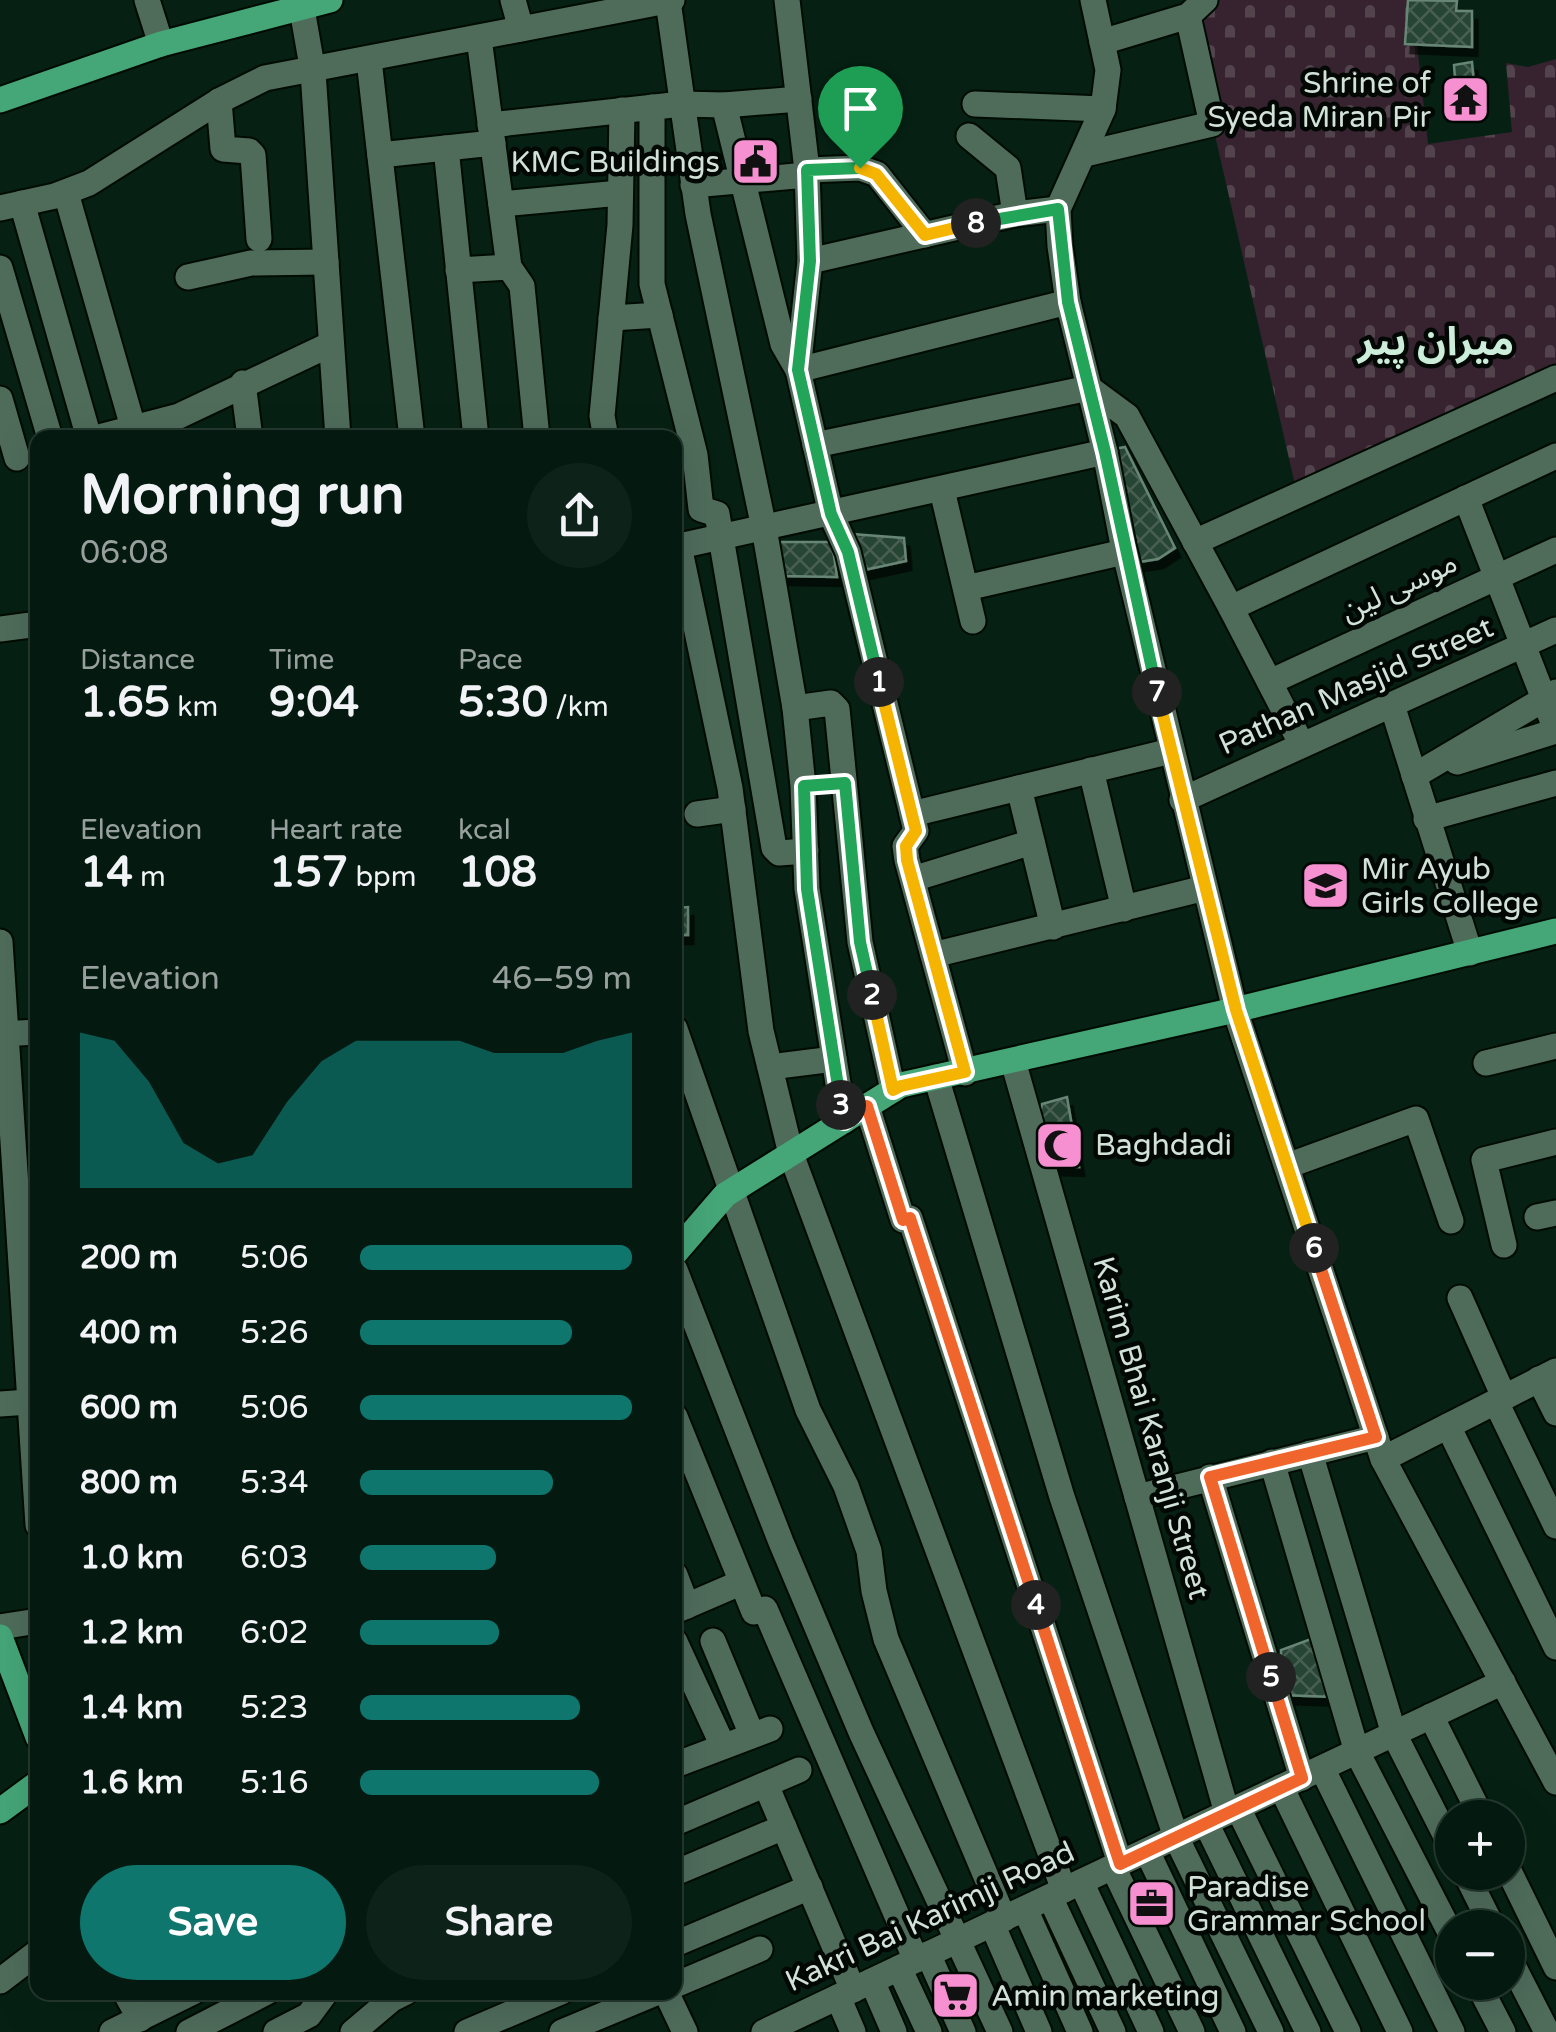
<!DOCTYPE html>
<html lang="en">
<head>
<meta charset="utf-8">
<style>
	body { margin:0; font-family:"Varela Round","Noto Sans Arabic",sans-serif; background:#0d2218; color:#f1f3f6; height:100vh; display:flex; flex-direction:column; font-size:38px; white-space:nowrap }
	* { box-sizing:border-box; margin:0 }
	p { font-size:32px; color:#97a09e }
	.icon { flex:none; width:55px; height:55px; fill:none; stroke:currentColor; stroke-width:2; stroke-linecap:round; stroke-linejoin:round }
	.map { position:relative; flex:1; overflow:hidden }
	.panel { position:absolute; left:30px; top:430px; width:652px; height:1570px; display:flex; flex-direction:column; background:#04190f; border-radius:20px; box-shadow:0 10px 40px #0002,0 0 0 2px #25382f }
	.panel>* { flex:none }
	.fabs { position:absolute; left:1435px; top:1800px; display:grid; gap:20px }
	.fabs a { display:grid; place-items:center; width:90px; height:90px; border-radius:50%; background:#04190f; box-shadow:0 10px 40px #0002,0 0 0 2px #25382f; font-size:50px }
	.pin { position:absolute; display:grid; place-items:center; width:85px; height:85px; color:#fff; margin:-102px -42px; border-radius:50% 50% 50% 0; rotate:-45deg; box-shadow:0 0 10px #0007 }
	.pin .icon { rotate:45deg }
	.km { position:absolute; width:50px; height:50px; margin:-25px; border-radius:50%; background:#222; color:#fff; font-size:28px; line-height:50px; text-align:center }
	.round { display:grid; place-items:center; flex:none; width:105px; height:105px; border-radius:52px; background:#0d2218 }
	.summary { display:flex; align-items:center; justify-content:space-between; height:170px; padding:0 50px }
	h1 { font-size:55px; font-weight:700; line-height:75px }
	.metrics { display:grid; grid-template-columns:repeat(3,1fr); gap:15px; height:170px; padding:10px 50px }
	.metrics div { display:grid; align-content:center }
	.metrics b { font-size:42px; font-weight:700 }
	.metrics small { font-size:28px; font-weight:400 }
	.metrics p { font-size:28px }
	.chart { height:280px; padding:20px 50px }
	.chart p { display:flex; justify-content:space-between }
	.chart svg { width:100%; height:180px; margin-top:10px; fill:#0f766e; opacity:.7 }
	.action { display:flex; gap:20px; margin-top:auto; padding:20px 50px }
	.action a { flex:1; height:115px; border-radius:60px; background:#0f766e; color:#fff; font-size:40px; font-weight:700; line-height:115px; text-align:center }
	.action a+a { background:#0d2218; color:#f1f3f6 }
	ul { padding:0 50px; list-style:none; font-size:32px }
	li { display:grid; grid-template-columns:160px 120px 1fr; align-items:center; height:75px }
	li i { height:25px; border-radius:12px; background:#0f766e }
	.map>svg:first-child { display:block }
	.cemetery { fill:url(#cemetery-stones) }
	.building { fill:url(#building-cross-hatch); stroke:#688675; stroke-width:2.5; filter:url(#shadow) }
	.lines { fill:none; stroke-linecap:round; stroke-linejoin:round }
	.minor-casing { stroke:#000b02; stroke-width:29 }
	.major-casing { stroke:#000b02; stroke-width:29 }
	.minor { stroke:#4f6c5b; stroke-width:25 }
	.major { stroke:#45a678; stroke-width:25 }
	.split-1-casing { stroke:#fff; stroke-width:20 }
	.split-2-casing { stroke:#fff; stroke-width:20 }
	.split-3-casing { stroke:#fff; stroke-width:20 }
	.split-4-casing { stroke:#fff; stroke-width:20 }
	.split-5-casing { stroke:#fff; stroke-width:20 }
	.split-6-casing { stroke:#fff; stroke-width:20 }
	.split-7-casing { stroke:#fff; stroke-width:20 }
	.split-8-casing { stroke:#fff; stroke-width:20 }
	.split-9-casing { stroke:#fff; stroke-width:20 }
	.split-1 { stroke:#22a559; stroke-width:12 }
	.split-2 { stroke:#f5b400; stroke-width:12 }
	.split-3 { stroke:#22a559; stroke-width:12 }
	.split-4 { stroke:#f0652b; stroke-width:12 }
	.split-5 { stroke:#f0652b; stroke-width:12 }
	.split-6 { stroke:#f0652b; stroke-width:12 }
	.split-7 { stroke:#f5b400; stroke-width:12 }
	.split-8 { stroke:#22a559; stroke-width:12 }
	.split-9 { stroke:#f5b400; stroke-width:12 }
	.labels { text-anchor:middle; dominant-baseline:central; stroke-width:9; stroke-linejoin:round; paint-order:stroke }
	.poi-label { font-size:30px; fill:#d2e2d8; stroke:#010804; text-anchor:start }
	.street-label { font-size:30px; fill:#d2e2d8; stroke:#010804 }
	.district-label { font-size:40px; font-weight:bold; fill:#ccedd9; stroke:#010804 }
</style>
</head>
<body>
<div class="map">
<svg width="1556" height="2032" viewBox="0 0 1556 2032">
	<defs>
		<pattern id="cemetery-stones" width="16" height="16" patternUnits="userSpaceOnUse" patternTransform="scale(2.5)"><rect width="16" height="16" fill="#36232f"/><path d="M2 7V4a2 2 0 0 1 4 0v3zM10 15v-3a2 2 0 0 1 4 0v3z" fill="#52434c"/></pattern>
		<pattern id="building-cross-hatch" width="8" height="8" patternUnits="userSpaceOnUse" patternTransform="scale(2.5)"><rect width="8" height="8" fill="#284435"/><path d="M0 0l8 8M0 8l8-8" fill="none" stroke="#465f52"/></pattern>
		<filter id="shadow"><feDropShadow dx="5.5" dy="9" stdDeviation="0" flood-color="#0009"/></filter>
	</defs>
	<rect width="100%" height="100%" fill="#062114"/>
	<polygon class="cemetery" points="1205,0 1408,0 1405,43 1417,45 1428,144 1512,132 1506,63 1528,67 1556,59 1556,375 1296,489 1188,17"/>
	<g class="building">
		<polygon points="1408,0 1457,1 1456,11 1472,11 1472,47 1405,44"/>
		<polygon points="1472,62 1476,105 1457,107 1454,65"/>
		<polygon points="1125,447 1175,548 1158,559 1133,563 1109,450"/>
		<polygon points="852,534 904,538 906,561 860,571"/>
		<polygon points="771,542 832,542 837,577 778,576"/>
		<polygon points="688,907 688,935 675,935 675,908"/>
		<polygon points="1067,1097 1079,1167 1049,1166 1038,1125 1042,1104"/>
		<polygon points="1322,1635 1332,1697 1282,1695 1281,1650"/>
	</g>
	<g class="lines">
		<defs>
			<g id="minor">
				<polyline points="147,0 161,44"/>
				<polyline points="513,0 521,29"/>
				<polyline points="787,0 807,170 810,261 798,370 831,514 848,552 912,814 916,831 905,846 907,860 965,1073"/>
				<polyline points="1093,0 1108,70 1103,109 1058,209 1060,246 1068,302 1105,452 1123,545 1235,1010 1383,1459 1556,1782"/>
				<polyline points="668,1 698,214 764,528 795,708 803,786 807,889 844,1121"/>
				<polyline points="302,9 313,72 338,438"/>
				<polyline points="479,38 509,267 522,286 537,438"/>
				<polyline points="1102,42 1188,16 1205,0"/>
				<polyline points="369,60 412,438"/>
				<polyline points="219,101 223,149 249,151 253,155 259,239"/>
				<polyline points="975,104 1103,109"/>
				<polyline points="724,105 783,344 798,370 1068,302"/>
				<polyline points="652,107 652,284 695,455 701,509 717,514 774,848 779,853 806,851"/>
				<polyline points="490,125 682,104 724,105 799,99"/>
				<polyline points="969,136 1008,168 1015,214"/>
				<polyline points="446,148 476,438"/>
				<polyline points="1085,154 1212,124 1188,16"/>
				<polyline points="380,155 493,143"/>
				<polyline points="807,170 860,168 877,174 925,235"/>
				<polyline points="693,185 807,175"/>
				<polyline points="66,193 133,427"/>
				<polyline points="22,203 89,438"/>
				<polyline points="501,204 620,193"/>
				<polyline points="0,208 55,196 89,183 219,101 265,78 672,0"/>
				<polyline points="810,261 1015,214 1058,209"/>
				<polyline points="0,268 50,438"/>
				<polyline points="458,270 509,267"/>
				<polyline points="188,277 251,263 326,262"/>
				<polyline points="611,318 660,315"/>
				<polyline points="243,383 250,438"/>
				<polyline points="0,399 17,458"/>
				<polyline points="95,438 179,416 331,344"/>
				<polyline points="606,438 602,416 620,225 622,110"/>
				<polyline points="815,445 1089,388 1127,416 1231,608 1556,456"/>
				<polyline points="942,490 973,621"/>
				<polyline points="1466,498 1556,730"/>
				<polyline points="1195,542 1556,378"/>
				<polyline points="679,546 730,788 761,1031 791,1154 1064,1890"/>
				<polyline points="675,547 1105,452"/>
				<polyline points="966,588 1124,552"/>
				<polyline points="1231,608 1302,745"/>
				<polyline points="0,629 38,624"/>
				<polyline points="1270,682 1556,550"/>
				<polyline points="1392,705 1470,953"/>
				<polyline points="795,708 831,703 837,709 860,942 893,1090"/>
				<polyline points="1457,762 1556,731"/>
				<polyline points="1091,770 1124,909"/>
				<polyline points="1414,776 1556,692"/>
				<polyline points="1019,788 1053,927"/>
				<polyline points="1182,800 1556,630"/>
				<polyline points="697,814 733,809"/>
				<polyline points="912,814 1171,751"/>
				<polyline points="1426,819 1556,783"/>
				<polyline points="913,879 1032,842"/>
				<polyline points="0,942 38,1525"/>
				<polyline points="933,955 1205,888"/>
				<polyline points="675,1029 808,1410 846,1486 869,1551 874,1591 886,1639 1004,1919"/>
				<polyline points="0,1034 38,1032"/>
				<polyline points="1013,1061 1227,1813"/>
				<polyline points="1486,1063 1556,1046"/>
				<polyline points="770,1067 834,1059"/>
				<polyline points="936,1077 1062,1497 1176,1837 1271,2032"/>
				<polyline points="867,1106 903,1220 910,1218 1120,1863"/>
				<polyline points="1287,1166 1416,1119 1451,1221"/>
				<polyline points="1537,1217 1556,1213"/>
				<polyline points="1504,1245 1484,1160 1556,1142"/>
				<polyline points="675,1270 781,1542 861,1732 1000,2032"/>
				<polyline points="1460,1298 1504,1397"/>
				<polyline points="1539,1379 1556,1413"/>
				<polyline points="1496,1402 1556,1526"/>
				<polyline points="0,1404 29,1402"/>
				<polyline points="675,1417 754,1612 765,1609 916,1960"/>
				<polyline points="1448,1426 1556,1647"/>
				<polyline points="1310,1453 1394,1734 1452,1848"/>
				<polyline points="1383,1459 1556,1371"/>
				<polyline points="1272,1462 1357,1752 1452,1936"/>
				<polyline points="1210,1477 1302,1778"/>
				<polyline points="1137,1497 1376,1437"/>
				<polyline points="675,1575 687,1606"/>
				<polyline points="675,1611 740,1583"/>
				<polyline points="0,1627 38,1621"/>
				<polyline points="713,1641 752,1735"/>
				<polyline points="675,1642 723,1746"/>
				<polyline points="1431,1716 1482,1818"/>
				<polyline points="675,1765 770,1729"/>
				<polyline points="1322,1768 1452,2032"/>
				<polyline points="766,1785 853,1990"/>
				<polyline points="1281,1787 1400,2032"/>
				<polyline points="1238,1808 1348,2032"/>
				<polyline points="675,1823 799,1770"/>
				<polyline points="1206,1823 1308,2032"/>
				<polyline points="1147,1851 1233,2032"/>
				<polyline points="1113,1867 1192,2032"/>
				<polyline points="1508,1869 1556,1967"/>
				<polyline points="1465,1872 1493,1928"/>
				<polyline points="675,1873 784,1827"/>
				<polyline points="1081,1882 1151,2032"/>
				<polyline points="1050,1897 1113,2032"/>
				<polyline points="1025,1909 1080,2032"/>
				<polyline points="992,1924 1039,2032"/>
				<polyline points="675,1944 810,1887"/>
				<polyline points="928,1954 963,2032"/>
				<polyline points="1508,1956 1547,2032"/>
				<polyline points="899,1968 929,2032"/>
				<polyline points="0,1981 38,1952"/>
				<polyline points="872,1981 894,2032"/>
				<polyline points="1477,1982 1503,2032"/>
				<polyline points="675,1985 760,1949"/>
				<polyline points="125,1992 140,2019"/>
				<polyline points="666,1992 685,2032"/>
				<polyline points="838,1997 853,2032"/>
				<polyline points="112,2032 193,1992"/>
				<polyline points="189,2032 267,1992"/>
				<polyline points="276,2032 309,2015 326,1992"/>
				<polyline points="353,2032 392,1999 406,1992"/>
				<polyline points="467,2032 561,1992"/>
				<polyline points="562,2032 658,1992"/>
				<polyline points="764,2032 1503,1682"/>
			</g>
			<g id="major">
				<polyline points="0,100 161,44 330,0"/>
				<polyline points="675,1253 725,1195 901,1085 1235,1010 1556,931"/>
				<polyline points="0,1637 38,1737"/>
				<polyline points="0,1811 38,1783"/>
			</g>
		</defs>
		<use href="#minor" class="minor-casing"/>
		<use href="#major" class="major-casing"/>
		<use href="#minor" class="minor"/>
		<use href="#major" class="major"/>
	</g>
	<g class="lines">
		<defs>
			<polyline id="split-1" points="860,168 807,170 810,261 798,370 831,514 848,552 879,682"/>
			<polyline id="split-2" points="872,995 893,1090 901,1086 965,1072 907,860 906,846 916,831 879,682"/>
			<polyline id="split-3" points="841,1105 807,889 804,786 845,783 860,942 872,995"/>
			<polyline id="split-4" points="841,1105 844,1121 867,1106 903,1220 910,1218 1036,1605"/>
			<polyline id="split-5" points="1036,1605 1120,1864 1302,1778 1271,1677"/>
			<polyline id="split-6" points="1271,1677 1210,1477 1376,1437 1314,1248"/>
			<polyline id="split-7" points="1157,692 1236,1010 1314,1248"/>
			<polyline id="split-8" points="976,223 1058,209 1068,302 1105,452 1157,692"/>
			<polyline id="split-9" points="860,168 876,174 925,235 976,223"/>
		</defs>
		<use href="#split-1" class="split-1-casing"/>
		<use href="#split-2" class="split-2-casing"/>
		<use href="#split-3" class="split-3-casing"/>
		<use href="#split-4" class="split-4-casing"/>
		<use href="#split-5" class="split-5-casing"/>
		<use href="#split-6" class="split-6-casing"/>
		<use href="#split-7" class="split-7-casing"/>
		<use href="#split-8" class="split-8-casing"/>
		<use href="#split-9" class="split-9-casing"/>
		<use href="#split-1" class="split-1"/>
		<use href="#split-2" class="split-2"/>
		<use href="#split-3" class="split-3"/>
		<use href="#split-4" class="split-4"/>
		<use href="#split-5" class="split-5"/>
		<use href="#split-6" class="split-6"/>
		<use href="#split-7" class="split-7"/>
		<use href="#split-8" class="split-8"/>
		<use href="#split-9" class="split-9"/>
	</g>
	<defs>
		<symbol id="temple-square" viewBox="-11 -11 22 22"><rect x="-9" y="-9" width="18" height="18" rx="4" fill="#f690d0" stroke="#010804"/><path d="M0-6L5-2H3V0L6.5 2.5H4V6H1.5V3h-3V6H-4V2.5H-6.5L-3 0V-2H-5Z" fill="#111"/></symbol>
		<symbol id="civic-square" viewBox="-11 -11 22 22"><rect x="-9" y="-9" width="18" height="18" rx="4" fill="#f690d0" stroke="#010804"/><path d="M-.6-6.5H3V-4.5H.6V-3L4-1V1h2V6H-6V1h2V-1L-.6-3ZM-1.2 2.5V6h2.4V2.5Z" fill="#111"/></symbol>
		<symbol id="school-square" viewBox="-11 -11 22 22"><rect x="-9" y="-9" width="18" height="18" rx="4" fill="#f690d0" stroke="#010804"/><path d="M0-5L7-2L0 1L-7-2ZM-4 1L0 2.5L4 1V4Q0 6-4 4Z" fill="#111"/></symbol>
		<symbol id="mosque-square" viewBox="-11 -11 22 22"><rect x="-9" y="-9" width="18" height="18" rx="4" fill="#f690d0" stroke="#010804"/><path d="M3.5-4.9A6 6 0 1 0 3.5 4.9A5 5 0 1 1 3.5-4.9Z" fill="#111"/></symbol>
		<symbol id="office-square" viewBox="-11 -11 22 22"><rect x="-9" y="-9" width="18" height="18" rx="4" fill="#f690d0" stroke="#010804"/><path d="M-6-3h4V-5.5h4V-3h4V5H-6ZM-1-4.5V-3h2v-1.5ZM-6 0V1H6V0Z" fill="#111"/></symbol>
		<symbol id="supermarket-square" viewBox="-11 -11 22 22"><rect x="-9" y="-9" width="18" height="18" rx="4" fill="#f690d0" stroke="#010804"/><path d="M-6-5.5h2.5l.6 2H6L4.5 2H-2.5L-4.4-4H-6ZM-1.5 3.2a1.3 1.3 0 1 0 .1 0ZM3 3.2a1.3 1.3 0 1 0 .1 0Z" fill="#111"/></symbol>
	</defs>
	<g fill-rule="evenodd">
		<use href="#temple-square" x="1438" y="72" width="55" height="55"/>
		<use href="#civic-square" x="728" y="134" width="55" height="55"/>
		<use href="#school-square" x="1298" y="858" width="55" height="55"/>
		<use href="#mosque-square" x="1032" y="1118" width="55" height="55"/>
		<use href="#office-square" x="1124" y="1876" width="55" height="55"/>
		<use href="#supermarket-square" x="928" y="1968" width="55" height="55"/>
	</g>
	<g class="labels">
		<g class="poi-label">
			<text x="1431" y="83" text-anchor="end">Shrine of<tspan x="1431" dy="34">Syeda Miran Pir</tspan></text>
			<text x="720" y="162" text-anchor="end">KMC Buildings</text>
			<text x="1361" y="869">Mir Ayub<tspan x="1361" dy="34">Girls College</tspan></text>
			<text x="1095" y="1145">Baghdadi</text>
			<text x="1187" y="1887">Paradise<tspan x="1187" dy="34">Grammar School</tspan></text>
			<text x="991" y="1996">Amin marketing</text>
		</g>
		<g class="street-label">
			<text transform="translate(1399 587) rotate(-25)">موسی لین</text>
			<text transform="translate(1356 686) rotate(-24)">Pathan Masjid Street</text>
			<text transform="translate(1151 1428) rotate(74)">Karim Bhai Karanji Street</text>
			<text transform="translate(930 1917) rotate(-25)">Kakri Bai Karimji Road</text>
		</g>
		<g class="district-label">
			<text x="1436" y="342">میران پیر</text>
		</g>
	</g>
</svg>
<div class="fabs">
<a>+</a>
<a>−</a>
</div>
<div class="pin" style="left:860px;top:168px;background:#1e9e55"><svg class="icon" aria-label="arrive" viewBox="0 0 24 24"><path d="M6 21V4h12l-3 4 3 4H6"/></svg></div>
<b class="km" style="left:879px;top:682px">1</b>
<b class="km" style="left:872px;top:995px">2</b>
<b class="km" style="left:841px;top:1105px">3</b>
<b class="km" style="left:1036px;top:1605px">4</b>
<b class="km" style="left:1271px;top:1677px">5</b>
<b class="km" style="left:1314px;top:1248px">6</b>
<b class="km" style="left:1157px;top:692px">7</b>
<b class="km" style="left:976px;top:223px">8</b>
<section class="panel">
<div class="summary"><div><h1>Morning run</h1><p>06:08</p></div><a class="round"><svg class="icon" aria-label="share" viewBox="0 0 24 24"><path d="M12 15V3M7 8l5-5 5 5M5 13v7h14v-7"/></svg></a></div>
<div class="metrics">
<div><p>Distance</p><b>1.65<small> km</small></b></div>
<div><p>Time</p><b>9:04</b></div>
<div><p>Pace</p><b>5:30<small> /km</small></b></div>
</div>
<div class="metrics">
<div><p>Elevation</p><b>14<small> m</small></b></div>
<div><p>Heart rate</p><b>157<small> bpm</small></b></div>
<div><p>kcal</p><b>108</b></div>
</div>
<div class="chart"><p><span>Elevation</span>46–59 m</p>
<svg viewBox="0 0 160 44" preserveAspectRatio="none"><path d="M0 44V6L10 8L20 18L30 33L40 38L50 36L60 23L70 13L80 8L90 8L100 8L110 8L120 11L130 11L140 11L150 8L160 6V44z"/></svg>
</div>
<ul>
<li><b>200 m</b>5:06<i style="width:100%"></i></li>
<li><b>400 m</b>5:26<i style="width:78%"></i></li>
<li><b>600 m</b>5:06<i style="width:100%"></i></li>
<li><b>800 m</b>5:34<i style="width:71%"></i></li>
<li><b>1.0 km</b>6:03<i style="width:50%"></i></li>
<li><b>1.2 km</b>6:02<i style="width:51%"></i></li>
<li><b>1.4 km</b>5:23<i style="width:81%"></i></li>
<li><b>1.6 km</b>5:16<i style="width:88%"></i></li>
</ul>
<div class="action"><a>Save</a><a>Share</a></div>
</section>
</div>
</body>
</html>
